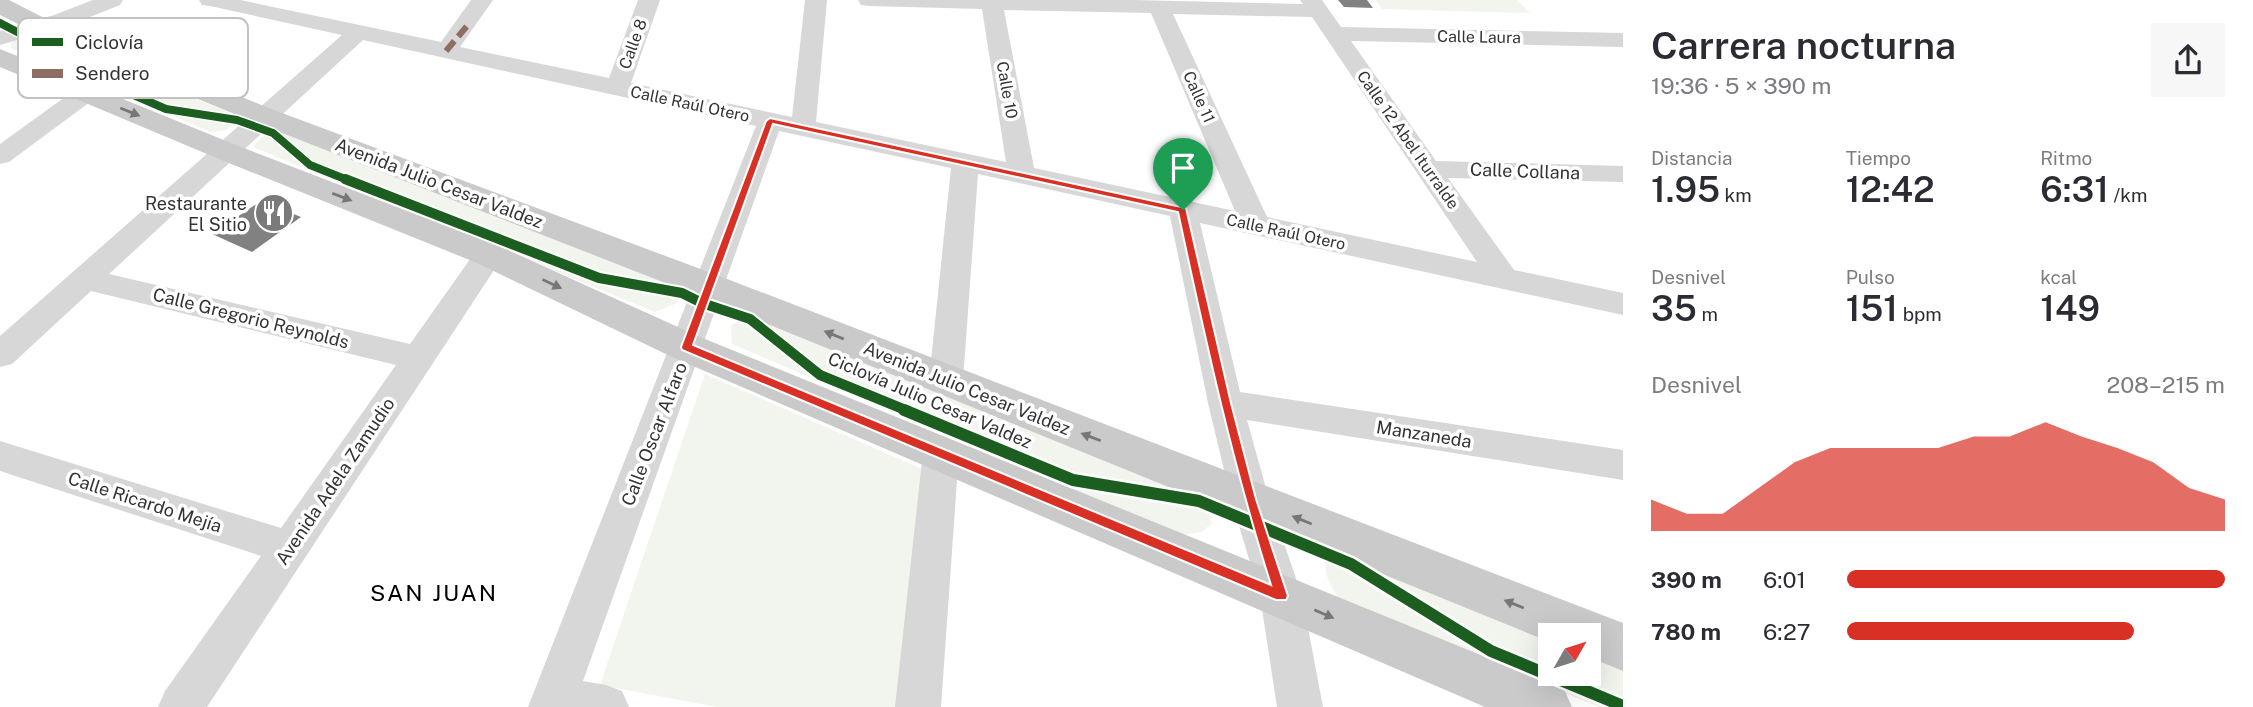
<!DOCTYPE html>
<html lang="es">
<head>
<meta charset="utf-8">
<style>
	body { margin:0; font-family:"Public Sans",sans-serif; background:#f7f7f7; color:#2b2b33; height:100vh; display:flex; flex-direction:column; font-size:26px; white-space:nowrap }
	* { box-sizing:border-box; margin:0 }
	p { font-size:23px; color:#7c7c81 }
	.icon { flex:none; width:38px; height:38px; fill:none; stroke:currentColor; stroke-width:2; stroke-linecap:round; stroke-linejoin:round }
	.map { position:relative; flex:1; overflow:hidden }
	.side { display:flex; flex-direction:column; background:#fff; width:630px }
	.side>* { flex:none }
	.needle { width:46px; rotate:51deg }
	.fabs { position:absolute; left:1538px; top:623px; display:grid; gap:14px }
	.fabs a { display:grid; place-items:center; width:63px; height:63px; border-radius:0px; background:#fff; box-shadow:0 7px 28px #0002; font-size:35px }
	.pin { position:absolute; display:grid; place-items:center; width:60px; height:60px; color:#fff; margin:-72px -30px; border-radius:50% 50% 50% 0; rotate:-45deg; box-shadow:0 0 7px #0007 }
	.pin .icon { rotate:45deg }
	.round { display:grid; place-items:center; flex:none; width:74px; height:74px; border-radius:0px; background:#f7f7f7 }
	.summary { display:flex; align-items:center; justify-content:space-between; height:119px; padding:0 28px }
	h1 { font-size:38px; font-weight:600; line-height:52px }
	.metrics { display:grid; grid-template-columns:repeat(3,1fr); gap:10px; height:119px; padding:7px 28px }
	.metrics div { display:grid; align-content:center }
	.metrics b { font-size:35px; font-weight:600 }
	.metrics small { font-size:19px; font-weight:400 }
	.metrics p { font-size:19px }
	.chart { height:196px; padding:14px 28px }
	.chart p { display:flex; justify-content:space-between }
	.chart svg { width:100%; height:126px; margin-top:7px; fill:#d93025; opacity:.7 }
	ul { padding:0 28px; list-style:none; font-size:23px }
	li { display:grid; grid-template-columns:112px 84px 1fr; align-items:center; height:52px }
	li i { height:18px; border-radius:9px; background:#d93025 }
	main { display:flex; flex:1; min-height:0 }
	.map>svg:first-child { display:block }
	.green { fill:#f1f5ed }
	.building { fill:#818181 }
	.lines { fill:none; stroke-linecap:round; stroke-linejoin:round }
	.minor { fill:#d7d7d7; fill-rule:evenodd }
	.major { fill:#cacaca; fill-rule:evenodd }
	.quiet { stroke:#8d6e63; stroke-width:6; stroke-dasharray:13 6; stroke-linecap:butt }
	.cycleway-far2-casing { stroke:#fff; stroke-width:11 }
	.cycleway-far1-casing { stroke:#fff; stroke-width:14 }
	.cycleway-casing { stroke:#fff; stroke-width:17 }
	.cycleway-far2 { stroke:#1b5e20; stroke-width:8 }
	.cycleway-far1 { stroke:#1b5e20; stroke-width:10 }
	.cycleway { stroke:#1b5e20; stroke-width:12 }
	.oneway { fill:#777 }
	.route { fill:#d93025; stroke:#fff; stroke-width:2; fill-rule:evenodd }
	.labels { text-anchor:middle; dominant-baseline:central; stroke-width:7; stroke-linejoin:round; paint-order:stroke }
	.far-street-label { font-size:16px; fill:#333; stroke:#fff }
	.street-label { font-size:18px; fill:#333; stroke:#fff }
	.poi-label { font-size:18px; fill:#333; stroke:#fff; text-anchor:end }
	.near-neighbourhood-label { font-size:23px; letter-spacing:2px; fill:#000; stroke:#fff }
	.key { fill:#fff; stroke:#c2c2c2; stroke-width:2 }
	.key-label { font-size:19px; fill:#333 }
</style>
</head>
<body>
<main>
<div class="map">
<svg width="1623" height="707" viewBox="0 0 1623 707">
	<rect width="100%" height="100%" fill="#fff"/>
	<g class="green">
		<polygon points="1375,0 1517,0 1530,13 1382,9"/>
		<polygon points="39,35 240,117 226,130 211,132 11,48 11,43 18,39"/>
		<path d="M280,132l397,154 5,7 -5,10 -22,9 -402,-165c7,-11 14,-13 27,-15z"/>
		<polygon points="757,318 1184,489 1208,510 1212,523 1202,532 1181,535 732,344 731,326 740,320"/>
		<polygon points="705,374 922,469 900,707 717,707 600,685"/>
		<path d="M1332,548l221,87 -3,39h39v-24l34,13v44h-24l-259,-107c-11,-16 -17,-27 -14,-47z"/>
	</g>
	<g class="building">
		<polygon points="1338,0 1367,0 1373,8 1344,7"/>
		<polygon points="261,201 301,217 252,252 212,234"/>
	</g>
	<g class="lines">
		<g class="minor">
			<polygon points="93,0 123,0 120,5 70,25 0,45 0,31 54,15"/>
			<path d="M199,0h41l201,42 30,-42h22l-33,47 149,31 29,-78h22l-29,83 161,34 13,-117h22l-11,122 190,40 -24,-153 -113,-3 -8,-1 -3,-5h275l170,4 -3,-4h22l19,27 282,6v14l-272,-6 85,120 187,5v16l-175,-4 66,92 109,23v22l-423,-92 40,169 383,58v30l-376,-60 22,79 33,97 21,111h-46l-17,-111 -29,-97 -23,-96 -38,-187 -192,-42 -15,206 -5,9 -12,4 -12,-4 -5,-9 22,-212 -172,-37 -196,550 23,4 16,6 7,16h-101l228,-581 -393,-86 -254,234 301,70 68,-96 11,-3 11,3 4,7 -297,452h-49l7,-16 96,-135 -261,-85v-30l281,87 115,-163 -305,-74 -79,73 -12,3v-31l342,-301 -132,-29 -8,-1zM1004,10l147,3 84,198 -201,-43zM1173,14l139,3 165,245 -210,-45z"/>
			<polygon points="85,87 94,89 97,94 94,99 9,162 0,164 0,144 76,89"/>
			<polygon points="941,437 954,442 959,452 941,707 895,707 923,452 928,442"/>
		</g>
		<g class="major">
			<polygon points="0,0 9,0 50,21 274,110 722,277 1623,623 1623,671 1589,657 1589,635 1550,635 1550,642 696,295 254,122 32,31 0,15"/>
			<polygon points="0,49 236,145 501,247 700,337 1564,689 1572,707 1485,707 672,357 477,263 214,157 0,67"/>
		</g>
		<polyline class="quiet" points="446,51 467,26"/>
		<defs>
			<polyline id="cycleway-far2" points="0,23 27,37 57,62 166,109 237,120 273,133 310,165 350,181"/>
			<polyline id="cycleway-far1" points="345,179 599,278 682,293 702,303 750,319 820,375 908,411"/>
			<polyline id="cycleway" points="904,410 1073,480 1199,501 1351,564 1491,651 1623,706"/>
		</defs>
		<use href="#cycleway-far2" class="cycleway-far2-casing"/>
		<use href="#cycleway-far1" class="cycleway-far1-casing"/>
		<use href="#cycleway" class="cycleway-casing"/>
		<use href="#cycleway-far2" class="cycleway-far2"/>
		<use href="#cycleway-far1" class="cycleway-far1"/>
		<use href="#cycleway" class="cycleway"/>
	</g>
	<defs><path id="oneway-solid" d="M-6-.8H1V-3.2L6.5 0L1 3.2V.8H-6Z" transform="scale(1.75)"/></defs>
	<g class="oneway">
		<use href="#oneway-solid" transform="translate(130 112) rotate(22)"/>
		<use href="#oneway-solid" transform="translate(342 197) rotate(21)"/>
		<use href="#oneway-solid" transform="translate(552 284) rotate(25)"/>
		<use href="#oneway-solid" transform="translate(834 335) rotate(-158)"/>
		<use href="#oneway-solid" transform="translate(1091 437) rotate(-159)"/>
		<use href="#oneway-solid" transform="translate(1302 520) rotate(-158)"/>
		<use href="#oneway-solid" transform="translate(1514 604) rotate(-158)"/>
		<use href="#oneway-solid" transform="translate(1324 614) rotate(23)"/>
	</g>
	<path class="route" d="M770,118l416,90 45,195 25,96 32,97 -2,4h-10l-594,-250 -1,-3 85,-226zM773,124l405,88c27,126 54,250 93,373l-578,-240z"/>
	<defs>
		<symbol id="restaurant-disc" viewBox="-11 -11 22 22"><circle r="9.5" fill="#7a7a7a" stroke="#fff"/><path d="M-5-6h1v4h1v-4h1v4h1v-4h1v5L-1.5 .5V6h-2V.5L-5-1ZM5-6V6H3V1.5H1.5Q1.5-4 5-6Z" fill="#fff"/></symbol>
	</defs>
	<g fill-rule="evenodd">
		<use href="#restaurant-disc" x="252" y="191" width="44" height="44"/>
	</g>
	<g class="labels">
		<g class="far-street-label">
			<text transform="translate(1479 37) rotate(1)">Calle Laura</text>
			<text transform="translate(633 44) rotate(-70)">Calle 8</text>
			<text transform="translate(1007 90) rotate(80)">Calle 10</text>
			<text transform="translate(1199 97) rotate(66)">Calle 11</text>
			<text transform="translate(690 104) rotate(12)">Calle Raúl Otero</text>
			<text transform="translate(1408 140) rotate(55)">Calle 12 Abel Iturralde</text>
			<text transform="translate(1286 232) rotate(12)">Calle Raúl Otero</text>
		</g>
		<g class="street-label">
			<text transform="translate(1525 171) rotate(2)">Calle Collana</text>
			<text transform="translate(439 183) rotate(21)">Avenida Julio Cesar Valdez</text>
			<text transform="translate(251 318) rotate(14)">Calle Gregorio Reynolds</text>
			<text transform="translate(967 388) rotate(22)">Avenida Julio Cesar Valdez</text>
			<text transform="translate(930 400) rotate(23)">Ciclovía Julio Cesar Valdez</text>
			<text transform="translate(654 434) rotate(-69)">Calle Oscar Alfaro</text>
			<text transform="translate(1424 434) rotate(9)">Manzaneda</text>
			<text transform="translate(335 481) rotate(-56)">Avenida Adela Zamudio</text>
			<text transform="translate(145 502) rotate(18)">Calle Ricardo Mejía</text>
		</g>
		<g class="poi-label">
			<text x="247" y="203">Restaurante<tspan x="247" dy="21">El Sitio</tspan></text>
		</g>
		<g class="near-neighbourhood-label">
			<text x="434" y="592">SAN JUAN</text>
		</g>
	</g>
	<rect x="18" y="18" width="230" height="80" rx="10" class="key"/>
	<rect x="32" y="38" width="31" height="8" fill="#1b5e20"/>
	<rect x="32" y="69" width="31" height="9" fill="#8d6e63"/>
	<g class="key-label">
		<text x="75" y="49">Ciclovía</text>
		<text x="75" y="80">Sendero</text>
	</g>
</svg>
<div class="fabs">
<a><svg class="needle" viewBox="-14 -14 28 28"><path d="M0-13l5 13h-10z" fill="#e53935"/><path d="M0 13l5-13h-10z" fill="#7c7c81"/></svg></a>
</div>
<div class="pin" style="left:1183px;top:210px;background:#1e9e55"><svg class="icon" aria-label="arrive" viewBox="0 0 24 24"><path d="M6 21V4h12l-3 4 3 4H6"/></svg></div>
</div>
<section class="side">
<div class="summary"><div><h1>Carrera nocturna</h1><p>19:36 · 5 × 390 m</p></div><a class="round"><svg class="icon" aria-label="share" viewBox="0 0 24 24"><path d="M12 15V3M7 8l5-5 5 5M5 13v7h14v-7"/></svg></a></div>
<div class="metrics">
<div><p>Distancia</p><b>1.95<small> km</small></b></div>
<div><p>Tiempo</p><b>12:42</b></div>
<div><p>Ritmo</p><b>6:31<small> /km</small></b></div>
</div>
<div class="metrics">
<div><p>Desnivel</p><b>35<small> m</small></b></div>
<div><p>Pulso</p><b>151<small> bpm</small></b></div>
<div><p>kcal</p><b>149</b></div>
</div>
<div class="chart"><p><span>Desnivel</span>208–215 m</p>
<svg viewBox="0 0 160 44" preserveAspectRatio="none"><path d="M0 44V33L10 38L20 38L30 29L40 20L50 15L60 15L70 15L80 15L90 11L100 11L110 6L120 11L130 15L140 20L150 29L160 33V44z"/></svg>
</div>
<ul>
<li><b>390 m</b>6:01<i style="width:100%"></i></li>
<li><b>780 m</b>6:27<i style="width:76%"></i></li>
</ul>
</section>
</main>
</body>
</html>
